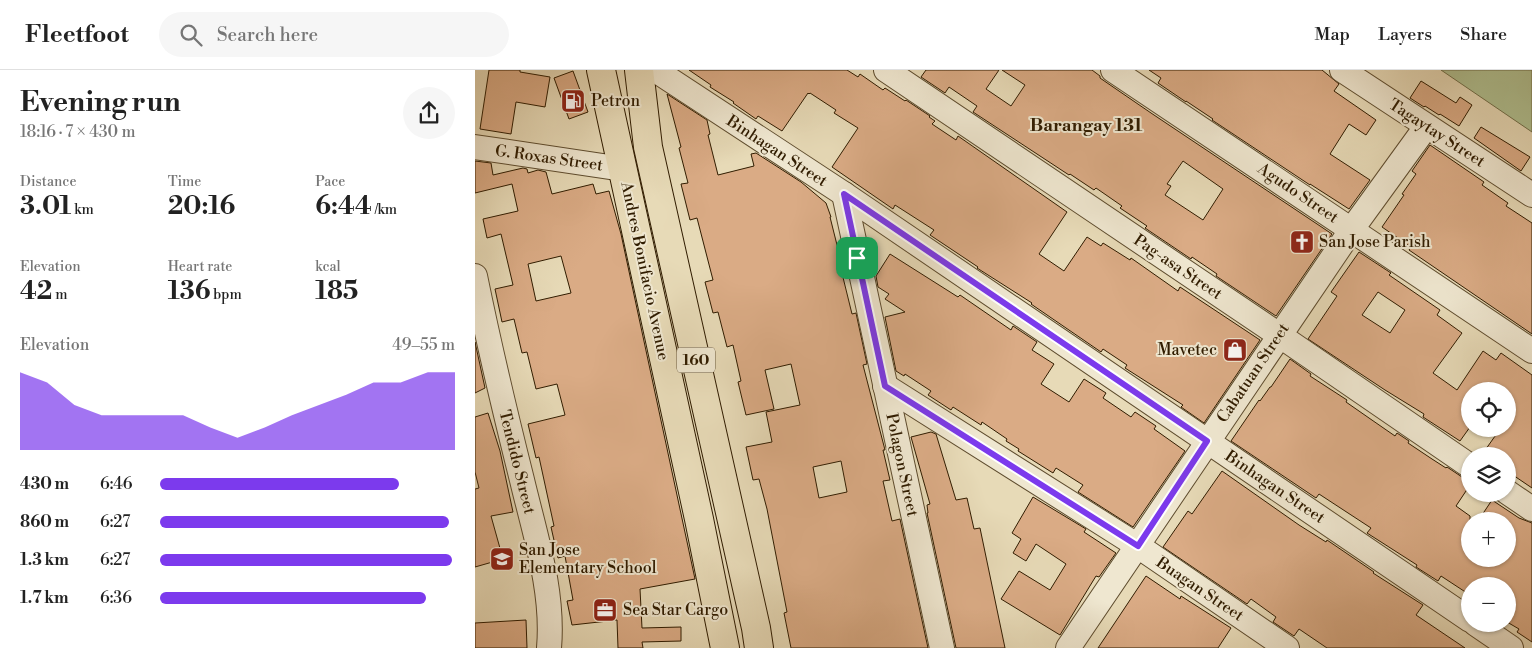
<!DOCTYPE html>
<html lang="en">
<head>
<meta charset="utf-8">
<style>
	body { margin:0; font-family:"Libre Bodoni",serif; background:#f6f6f6; color:#222; height:100vh; display:flex; flex-direction:column; font-size:19px; white-space:nowrap }
	* { box-sizing:border-box; margin:0 }
	p { font-size:16px; color:#767676 }
	.icon { flex:none; width:28px; height:28px; fill:none; stroke:currentColor; stroke-width:2; stroke-linecap:round; stroke-linejoin:round }
	.map { position:relative; flex:1; overflow:hidden }
	.details { display:flex; flex-direction:column; background:#fff; width:475px }
	.details>* { flex:none }
	.tools { position:absolute; left:986px; top:312px; display:grid; gap:10px }
	.tools a { display:grid; place-items:center; width:55px; height:55px; border-radius:50%; background:#fff; box-shadow:0 1px 4px #0004; font-size:25px }
	.pin { position:absolute; display:grid; place-items:center; width:42px; height:42px; color:#fff; margin:-21px; border-radius:10px; box-shadow:0 2px 8px #0006 }
	.round { display:grid; place-items:center; flex:none; width:52px; height:52px; border-radius:26px; background:#f6f6f6 }
	.summary { display:flex; align-items:center; justify-content:space-between; height:85px; padding:0 20px }
	h1 { font-size:28px; font-weight:700; line-height:38px }
	.figures { display:grid; grid-template-columns:repeat(3,1fr); gap:8px; height:85px; padding:5px 20px }
	.figures div { display:grid; align-content:center }
	.figures b { font-size:25px; font-weight:700 }
	.figures small { font-size:14px; font-weight:400 }
	.figures p { font-size:14px }
	.chart { height:140px; padding:10px 20px }
	.chart p { display:flex; justify-content:space-between }
	.chart svg { width:100%; height:90px; margin-top:5px; fill:#7c3aed; opacity:.7 }
	ul { padding:0 20px; list-style:none; font-size:16px }
	li { display:grid; grid-template-columns:80px 60px 1fr; align-items:center; height:38px }
	li i { height:12px; border-radius:6px; background:#7c3aed }
	header { display:flex; align-items:center; gap:30px; box-sizing:border-box; height:70px; padding:0 25px; background:#fff; border-bottom:1px solid #e0e0e0 }
	header strong { font-size:24px }
	nav { display:flex; gap:28px; margin-inline-start:auto; font-size:18px }
	.search { width:350px; height:45px; background:#f6f6f6; display:flex; align-items:center; gap:12px; box-sizing:border-box; padding:0 18px; border-radius:28px; color:#767676; font-size:19px }
	main { display:flex; flex:1; min-height:0 }
	.map>svg:first-child { display:block }
	.green { fill:#b0c192; stroke:#706e49 }
	.building { fill:#daab85; stroke:#301c00; fill-rule:evenodd }
	.lines { fill:none; stroke-linecap:round; stroke-linejoin:round }
	.minor-casing { stroke:#5e4c2e; stroke-width:26 }
	.major-casing { stroke:#301c00; stroke-width:30 }
	.minor { stroke:#efe7d0; stroke-width:24 }
	.major { stroke:#e7dab7; stroke-width:28 }
	.route-casing { stroke:#fff; stroke-width:10 }
	.route { stroke:#7c3aed; stroke-width:6 }
	.labels { text-anchor:middle; dominant-baseline:central; stroke-width:4; stroke-linejoin:round; paint-order:stroke }
	.shield { fill:#efe7d0; stroke:#69593e; stroke-width:1 }
	.shield-label { font-size:15px; font-weight:bold; fill:#301c00 }
	.poi-label { font-size:16px; fill:#301c00; stroke:#efe7d0; text-anchor:start }
	.street-label { font-size:16px; fill:#301c00; stroke:#efe7d0 }
	.neighbourhood-label { font-size:18px; font-weight:bold; fill:#301c00; stroke:#efe7d0 }
</style>
</head>
<body>
<header>
<strong>Fleetfoot</strong>
<div class="search"><svg class="icon" aria-label="search" viewBox="0 0 24 24"><circle cx="10" cy="10" r="6"/><path d="M15 15l6 6"/></svg>Search here</div>
<nav><a>Map</a><a>Layers</a><a>Share</a></nav>
</header>
<main>
<section class="details">
<div class="summary"><div><h1>Evening run</h1><p>18:16 · 7 × 430 m</p></div><a class="round"><svg class="icon" aria-label="share" viewBox="0 0 24 24"><path d="M12 15V3M7 8l5-5 5 5M5 13v7h14v-7"/></svg></a></div>
<div class="figures">
<div><p>Distance</p><b>3.01<small> km</small></b></div>
<div><p>Time</p><b>20:16</b></div>
<div><p>Pace</p><b>6:44<small> /km</small></b></div>
</div>
<div class="figures">
<div><p>Elevation</p><b>42<small> m</small></b></div>
<div><p>Heart rate</p><b>136<small> bpm</small></b></div>
<div><p>kcal</p><b>185</b></div>
</div>
<div class="chart"><p><span>Elevation</span>49–55 m</p>
<svg viewBox="0 0 160 44" preserveAspectRatio="none"><path d="M0 44V6L10 11L20 22L30 27L40 27L50 27L60 27L70 33L80 38L90 33L100 27L110 22L120 17L130 11L140 11L150 6L160 6V44z"/></svg>
</div>
<ul>
<li><b>430 m</b>6:46<i style="width:81%"></i></li>
<li><b>860 m</b>6:27<i style="width:98%"></i></li>
<li><b>1.3 km</b>6:27<i style="width:99%"></i></li>
<li><b>1.7 km</b>6:36<i style="width:90%"></i></li>
</ul>
</section>
<div class="map">
<svg width="1057" height="578" viewBox="0 0 1057 578">
	<rect width="100%" height="100%" fill="#e7dab7"/>
	<filter id="stains"><feTurbulence type="fractalNoise" baseFrequency=".004" numOctaves="4"/><feColorMatrix values="0 0 0 0 .2 0 0 0 0 .09 0 0 0 0 .02 0 0 0 .5 -.17"/></filter>
	<radialGradient id="worn" r=".72"><stop offset=".6" stop-color="#630" stop-opacity="0"/><stop offset="1" stop-color="#630" stop-opacity=".3"/></radialGradient>
	<polygon class="green" points="966,0 1057,0 1057,62"/>
	<g class="building">
		<polygon points="14,0 45,0 45,2 75,7 70,37 41,32 36,64 5,59"/>
		<polygon points="214,0 372,0 383,7 385,4 408,20 410,18 430,31 431,30 455,46 454,47 460,51 457,54 481,70 483,66 592,142 564,184 589,201 612,167 626,176 628,173 655,190 656,188 703,221 705,217 785,270 729,353 706,337 708,335 650,298 652,295 628,279 626,282 556,234 557,233 502,198 503,197 455,165 459,160 420,135 418,139 357,97 383,58 359,43 361,40 335,23 334,24 333,23 307,61 283,46 281,49 258,33 259,32 235,17 236,15"/>
		<path d="M451,0h73l-13,19 25,17 14,-21 -23,-15h90l8,6v2l51,35 181,121 -56,82 -60,-40 1,-2 -25,-17 -1,2 -46,-31 2,-2 -27,-18 2,-2 -26,-18 -2,2 -24,-16 -1,1 -96,-63 4,-6 -28,-19 -4,6 -24,-16zM708,91l40,28 -20,31 -38,-25 6,-9 -4,-2z"/>
		<polygon points="674,0 847,0 864,14 859,21 901,50 891,65 874,54 855,84 895,110 874,139 835,114 835,115 737,50 738,49 711,31 711,32 683,13 686,8"/>
		<polygon points="98,1 113,42 94,49 79,8"/>
		<polygon points="946,11 981,33 985,27 997,35 984,56 965,44 964,45 950,36 949,37 935,28"/>
		<path d="M192,24l40,26 3,14 -2,1 10,40 36,-9 -3,-12 5,-1 45,29 25,21 5,14h-1l9,36h-2l15,61 4,-1 11,51 -4,1 22,85h-2l7,30 -7,1 9,40 8,-2 28,129h-137l-7,-35 3,-1 -20,-103 -8,-30 -6,1 -7,-33 26,-5 -6,-30 34,-7 -9,-41 -26,6 9,39 -28,6 -8,-33 3,-1 -8,-36 -6,2 -9,-35 -5,1 -8,-31 8,-2 -16,-62 -7,2 -9,-36 7,-1 -9,-35 2,-1zM366,391l6,31 -28,6 -6,-31z"/>
		<polygon points="1006,57 1055,87 1046,101 999,68"/>
		<polygon points="955,75 1009,112 1007,115 1033,133 1031,136 1057,153 1057,264 934,180 936,177 907,157 929,125 927,124 941,104 937,101"/>
		<path d="M0,91l16,2 2,12 30,-7 4,1 1,4 10,-3 8,2 6,22 41,-10 3,10 13,-3 12,43 74,345 -55,10 2,39 39,-1v14l-39,1 1,6h-25l-1,-28 -45,5 -5,-24 6,-1 -8,-44 -7,2 -7,-31 3,-1 -15,-69 -3,1 -8,-34 37,-9 -8,-31 -21,5 -9,-37 -5,1 -8,-34 -12,3 -7,-33 18,-4 -12,-51 -14,4 -4,-19 35,-8 -6,-27 -37,9zM86,186l10,37 -35,8 -8,-37z"/>
		<path d="M884,182l32,21 -2,2 51,35 -3,5 25,18 -29,40 24,17 26,-39 13,9 5,-7 31,22v113l-25,-17v-15h-26l19,-27h7v-38h-37v36l-10,14 -37,-24 1,-3 -39,-24 -77,-51 29,-43 -6,-4zM903,222l27,18 -15,23 -28,-18z"/>
		<polygon points="415,184 483,227 485,225 536,260 538,256 562,272 557,280 579,294 566,314 594,332 609,309 631,323 628,328 656,347 660,342 681,356 679,359 710,381 658,457 603,422 608,415 581,398 578,403 543,381 544,379 531,371 532,369 507,352 506,355 478,337 476,340 453,325 456,321 430,304 429,306 421,301 410,247 430,242 410,229 414,224 403,217 401,206"/>
		<polygon points="0,272 10,318 0,323"/>
		<polygon points="815,289 836,304 835,306 872,330 871,332 894,348 920,366 922,363 934,371 933,373 957,389 971,398 972,397 987,407 995,410 995,415 981,436 995,446 995,489 1032,489 1032,451 1003,451 1017,430 1044,448 1057,453 1057,572 1042,562 1044,559 1032,552 1032,516 995,516 995,525 966,506 963,511 941,497 942,495 892,463 896,458 844,424 841,428 756,371 784,330 785,331 795,317 796,317"/>
		<polygon points="13,343 25,381 38,442 16,446 28,489 0,497 0,419 4,418 0,402 0,347"/>
		<polygon points="456,362 461,364 481,430 492,428 499,459 505,458 530,578 481,578 452,443 453,443 452,435 455,434 436,367"/>
		<polygon points="747,401 824,455 851,472 852,470 899,502 898,503 948,535 941,545 990,578 852,578 824,559 819,566 798,552 801,547 776,529 772,534 688,477 713,441 717,444"/>
		<polygon points="558,427 611,459 609,462 641,483 624,507 621,506 585,565 526,529 544,501 575,520 591,494 561,474 551,491 538,483 546,469 537,463"/>
		<polygon points="671,506 705,529 706,526 756,558 743,578 623,578"/>
		<polygon points="51,550 52,578 0,578 0,553"/>
	</g>
	<g class="lines">
		<defs>
			<g id="minor">
				<polyline points="180,0 369,124 995,550"/>
				<polyline points="411,0 804,265 995,396"/>
				<polyline points="638,0 1057,281"/>
				<polyline points="867,0 1057,125"/>
				<polyline points="0,77 148,99"/>
				<polyline points="369,124 467,578"/>
				<path d="M0,206c14,69 30,136 47,204 13,55 32,111 27,168"/>
				<polyline points="410,316 663,476 812,578"/>
				<polyline points="1032,422 1057,439"/>
				<polyline points="1001,554 1036,578"/>
				<polyline points="593,578 877,159 951,57"/>
			</g>
			<g id="major">
				<polyline points="126,0 224,449 250,578"/>
				<polyline points="164,0 173,77 281,558 284,578"/>
			</g>
		</defs>
		<use href="#minor" class="minor-casing"/>
		<use href="#major" class="major-casing"/>
		<use href="#minor" class="minor"/>
		<use href="#major" class="major"/>
	</g>
	<g class="lines">
		<defs>
			<polygon id="route" points="369,124 732,371 663,476 410,316"/>
		</defs>
		<use href="#route" class="route-casing"/>
		<use href="#route" class="route"/>
	</g>
	<defs>
		<symbol id="fuel-square" viewBox="-11 -11 22 22"><rect x="-9" y="-9" width="18" height="18" rx="4" fill="#8f2418" stroke="#efe7d0"/><path d="M-5.5-6h7V0h2V4h1.3V-2.5L3-4.5l.8-.8L6-3V5H2.5V1h-1V6h-7ZM-4.2-4.7v3.2H.2V-4.7Z" fill="#fff"/></symbol>
		<symbol id="church-square" viewBox="-11 -11 22 22"><rect x="-9" y="-9" width="18" height="18" rx="4" fill="#8f2418" stroke="#efe7d0"/><path d="M-1.2-6h2.4v3.5h3.3v2.4h-3.3V6h-2.4V-.1h-3.3v-2.4h3.3Z" fill="#fff"/></symbol>
		<symbol id="shop-square" viewBox="-11 -11 22 22"><rect x="-9" y="-9" width="18" height="18" rx="4" fill="#8f2418" stroke="#efe7d0"/><path d="M-5-2.5h2.3a2.7 3.5 0 0 1 5.4 0H5L5.5 6h-11ZM-1.5-2.5h3a1.5 2.3 0 0 0-3 0Z" fill="#fff"/></symbol>
		<symbol id="school-square" viewBox="-11 -11 22 22"><rect x="-9" y="-9" width="18" height="18" rx="4" fill="#8f2418" stroke="#efe7d0"/><path d="M0-5L7-2L0 1L-7-2ZM-4 1L0 2.5L4 1V4Q0 6-4 4Z" fill="#fff"/></symbol>
		<symbol id="office-square" viewBox="-11 -11 22 22"><rect x="-9" y="-9" width="18" height="18" rx="4" fill="#8f2418" stroke="#efe7d0"/><path d="M-6-3h4V-5.5h4V-3h4V5H-6ZM-1-4.5V-3h2v-1.5ZM-6 0V1H6V0Z" fill="#fff"/></symbol>
	</defs>
	<g fill-rule="evenodd">
		<use href="#fuel-square" x="84" y="17" width="28" height="28"/>
		<use href="#church-square" x="813" y="158" width="28" height="28"/>
		<use href="#shop-square" x="746" y="266" width="28" height="28"/>
		<use href="#school-square" x="13" y="475" width="28" height="28"/>
		<use href="#office-square" x="116" y="526" width="28" height="28"/>
	</g>
	<g class="labels">
		<rect class="shield" x="202" y="277.5" width="38" height="25" rx="4"/>
		<g class="shield-label">
			<text x="221" y="290">160</text>
		</g>
		<g class="poi-label">
			<text x="116" y="31">Petron</text>
			<text x="844" y="172">San Jose Parish</text>
			<text x="742" y="280" text-anchor="end">Mavetec</text>
			<text x="44" y="480">San Jose<tspan x="44" dy="18">Elementary School</tspan></text>
			<text x="148" y="540">Sea Star Cargo</text>
		</g>
		<g class="street-label">
			<text transform="translate(962 63) rotate(33)">Tagaytay Street</text>
			<text transform="translate(302 81) rotate(33)">Binhagan Street</text>
			<text transform="translate(74 88) rotate(8)">G. Roxas Street</text>
			<text transform="translate(823 123) rotate(34)">Agudo Street</text>
			<text transform="translate(703 197) rotate(34)">Pag-asa Street</text>
			<text transform="translate(170 201) rotate(78)">Andres Bonifacio Avenue</text>
			<text transform="translate(778 303) rotate(-56)">Cabatuan Street</text>
			<text transform="translate(42 392) rotate(76)">Tendido Street</text>
			<text transform="translate(427 395) rotate(78)">Polagon Street</text>
			<text transform="translate(800 417) rotate(34)">Binhagan Street</text>
			<text transform="translate(725 519) rotate(34)">Buagan Street</text>
		</g>
		<g class="neighbourhood-label">
			<text x="611" y="55">Barangay 131</text>
		</g>
	</g>
	<rect width="100%" height="100%" filter="url(#stains)"/>
	<rect width="100%" height="100%" fill="url(#worn)"/>
</svg>
<div class="tools">
<a><svg class="icon" aria-label="locate" viewBox="0 0 24 24"><circle cx="12" cy="12" r="6"/><path d="M12 2v4M12 18v4M2 12h4M18 12h4"/></svg></a>
<a><svg class="icon" aria-label="layers" viewBox="0 0 24 24"><path d="M12 4l9 5-9 5-9-5zM3 14l9 5 9-5"/></svg></a>
<a>+</a>
<a>−</a>
</div>
<div class="pin" style="left:382px;top:188px;background:#1e9e55"><svg class="icon" aria-label="arrive" viewBox="0 0 24 24"><path d="M6 21V4h12l-3 4 3 4H6"/></svg></div>
</div>
</main>
</body>
</html>
